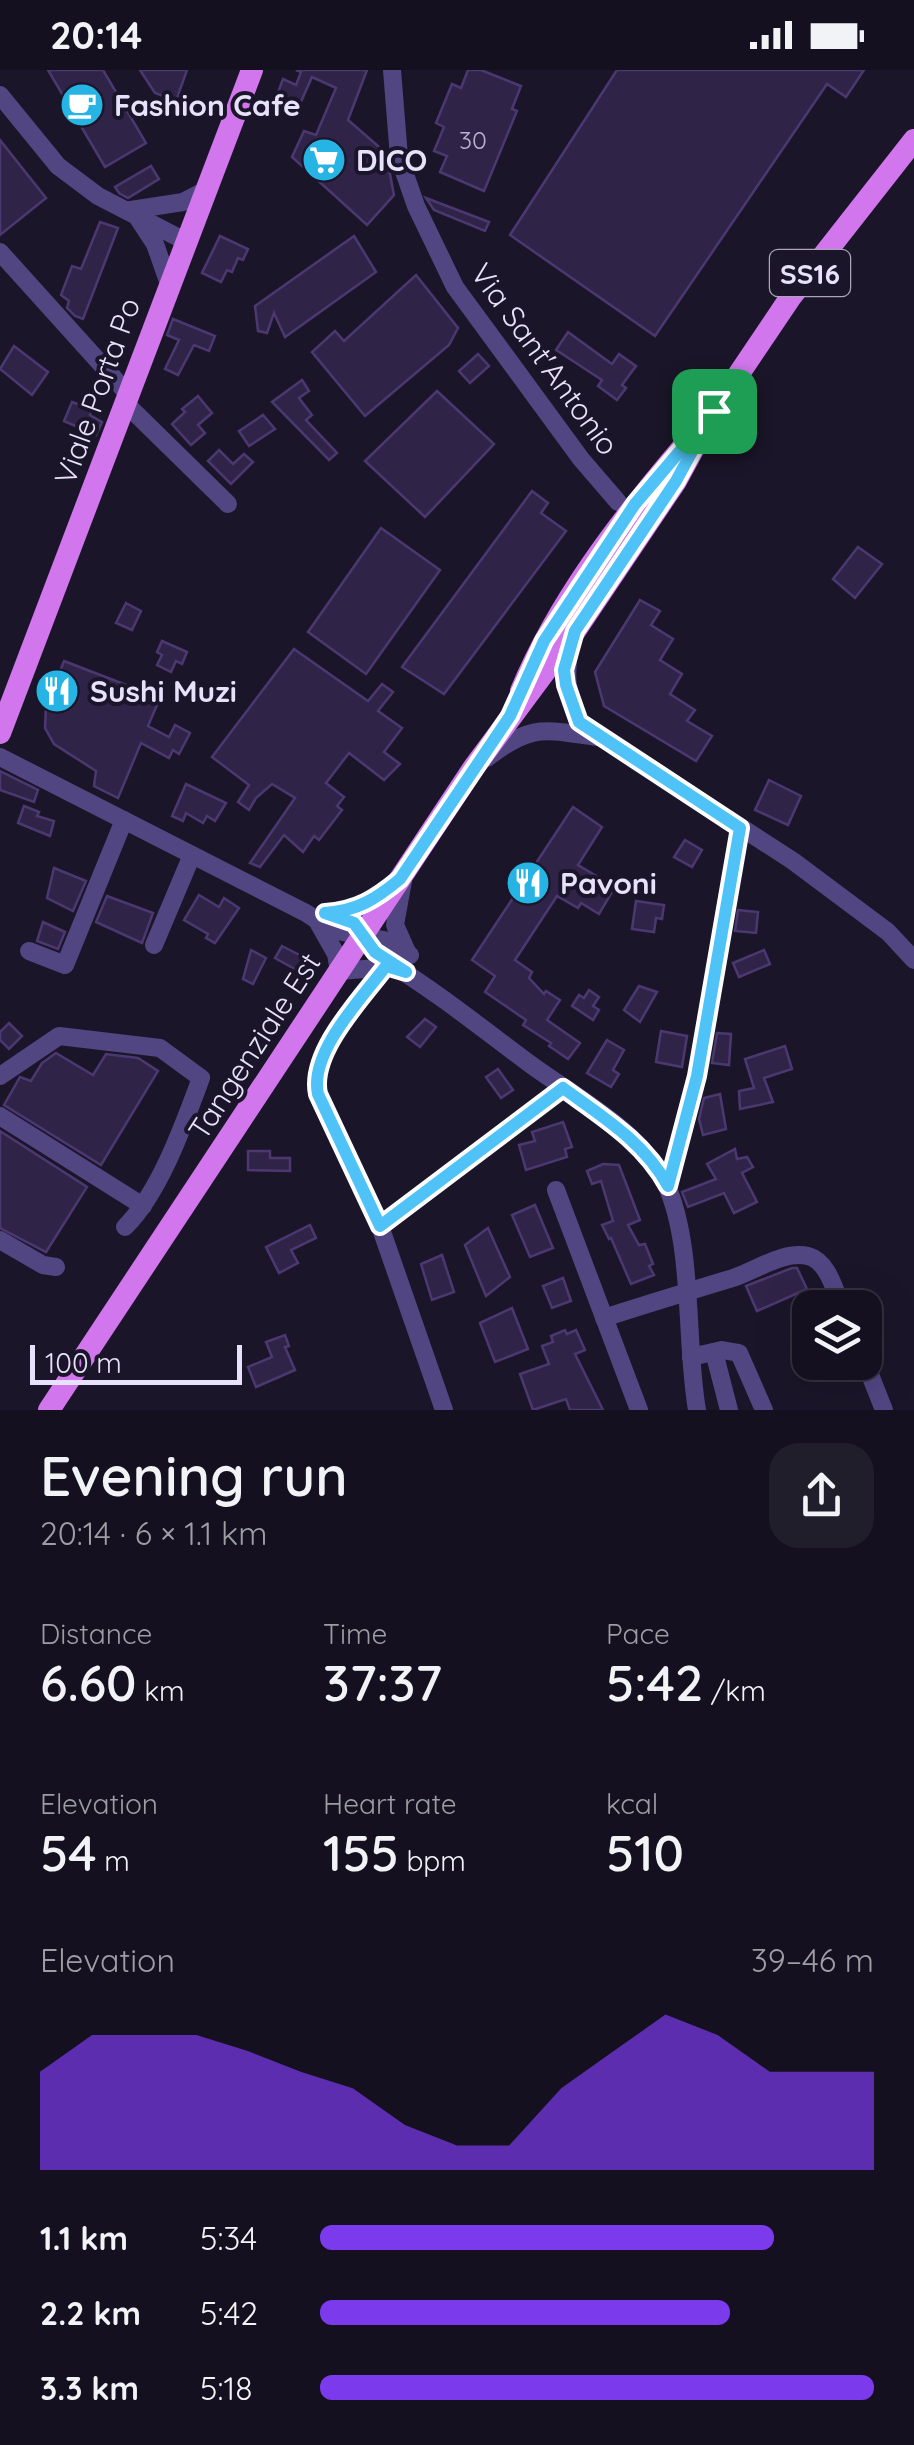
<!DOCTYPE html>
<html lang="en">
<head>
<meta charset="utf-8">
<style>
	body { margin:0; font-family:Quicksand,sans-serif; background:#211e2c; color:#f1f3f6; height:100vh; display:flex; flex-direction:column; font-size:38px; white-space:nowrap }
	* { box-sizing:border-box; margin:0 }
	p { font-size:32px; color:#9d9da4 }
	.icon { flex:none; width:55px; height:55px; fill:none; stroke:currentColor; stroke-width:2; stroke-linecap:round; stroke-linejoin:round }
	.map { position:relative; height:1340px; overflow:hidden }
	.drawer { display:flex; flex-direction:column; background:#14101f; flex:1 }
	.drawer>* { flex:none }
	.buttons { position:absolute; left:792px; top:1220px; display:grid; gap:20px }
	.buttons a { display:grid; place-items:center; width:90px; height:90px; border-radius:20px; background:#14101f; box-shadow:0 10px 40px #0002,0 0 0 2px #33303d; font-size:50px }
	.scale { position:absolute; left:30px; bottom:25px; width:212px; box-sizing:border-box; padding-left:10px; border:5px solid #e8e1fb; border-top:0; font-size:28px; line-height:35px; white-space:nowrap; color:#e8e1fb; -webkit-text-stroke:8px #1b1529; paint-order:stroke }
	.pin { position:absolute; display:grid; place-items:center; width:85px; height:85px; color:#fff; margin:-42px; border-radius:20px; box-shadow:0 5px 15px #0006 }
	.round { display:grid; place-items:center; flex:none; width:105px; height:105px; border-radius:30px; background:#211e2c }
	.head { display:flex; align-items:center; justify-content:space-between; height:170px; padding:0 40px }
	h1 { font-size:55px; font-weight:600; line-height:75px }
	.figures { display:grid; grid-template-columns:repeat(3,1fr); gap:15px; height:170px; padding:10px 40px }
	.figures div { display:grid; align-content:center }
	.figures b { font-size:50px; font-weight:600 }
	.figures small { font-size:28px; font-weight:400 }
	.figures p { font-size:28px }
	.chart { height:280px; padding:20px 40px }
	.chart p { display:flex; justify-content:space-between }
	.chart svg { width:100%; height:180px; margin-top:10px; fill:#7c3aed; opacity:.7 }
	ul { padding:0 40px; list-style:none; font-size:32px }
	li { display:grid; grid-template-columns:160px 120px 1fr; align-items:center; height:75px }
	li i { height:25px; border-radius:12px; background:#7c3aed }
	.status { display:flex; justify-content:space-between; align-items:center; height:70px; padding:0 50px; background:#14101f; direction:ltr }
	.status svg { height:28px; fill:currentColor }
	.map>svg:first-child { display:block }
	.building { fill:#302348; stroke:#4c3871; stroke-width:2.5 }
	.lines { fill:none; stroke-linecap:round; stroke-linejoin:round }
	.minor { stroke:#514682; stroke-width:18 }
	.major { stroke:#d276ed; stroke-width:22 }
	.route-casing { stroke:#fff; stroke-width:20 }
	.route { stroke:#4fc3f7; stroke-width:12 }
	.labels { text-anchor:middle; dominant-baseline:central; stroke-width:8; stroke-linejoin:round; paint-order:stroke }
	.number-label { font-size:25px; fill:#bab2ce }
	.shield { fill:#1b1529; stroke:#aaa4bc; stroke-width:2.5 }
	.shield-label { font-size:28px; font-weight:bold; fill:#e8e1fb }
	.poi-label { font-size:30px; font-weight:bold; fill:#e8e1fb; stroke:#1b1529; text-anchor:start }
	.street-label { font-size:30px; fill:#e8e1fb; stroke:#1b1529 }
</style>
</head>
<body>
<div class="status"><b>20:14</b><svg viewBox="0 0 49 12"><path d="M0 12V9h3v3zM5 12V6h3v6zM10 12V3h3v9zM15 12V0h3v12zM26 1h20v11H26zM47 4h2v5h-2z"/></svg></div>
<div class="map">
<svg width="914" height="1340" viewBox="0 0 914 1340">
	<rect width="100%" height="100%" fill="#1b1529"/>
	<g class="building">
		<polygon points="48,0 103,0 146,73 105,97"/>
		<polygon points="140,0 187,0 176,31 155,23"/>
		<polygon points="296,0 367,0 348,50 386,83 394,125 367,155 292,87 304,61 316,65 336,18 312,7 300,34 277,25 283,9 296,15 301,2"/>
		<polygon points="468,0 481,0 521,16 512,39 517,41 484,121 440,102 447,86 434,81 444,57 436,53 452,14 461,18"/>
		<polygon points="617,0 864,0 846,27 827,14 655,266 510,165"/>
		<polygon points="0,70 46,128 0,165"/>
		<polygon points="151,96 159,109 128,128 119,123 115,117"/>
		<polygon points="426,128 489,152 485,161 434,140"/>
		<polygon points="100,152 118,158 83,249 75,246 67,238 69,231 61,225 72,196 81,199"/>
		<polygon points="220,166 248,179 243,190 238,188 232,202 227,200 221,212 202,203"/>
		<polygon points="354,166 376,202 285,267 274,243 267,263 258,261 255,236"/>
		<polygon points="416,205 458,258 449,275 365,346 312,282 335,261 344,271"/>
		<polygon points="173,249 215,266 209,281 194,275 178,305 165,299 179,270 167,265"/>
		<polygon points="568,262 612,294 619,284 636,296 622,315 626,318 617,330 598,316 602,310 556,280"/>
		<polygon points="14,276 48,302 32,325 0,299"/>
		<polygon points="478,284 489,296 470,313 459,301"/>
		<polygon points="302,310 309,321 299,328 312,345 306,350 337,383 329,390 272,332"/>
		<polygon points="437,321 494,374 425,447 365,391"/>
		<polygon points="198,326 212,343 198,355 205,363 191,375 172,354 185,342 182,339"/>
		<polygon points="72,332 91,339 90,345 102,352 96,365 64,351"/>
		<polygon points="263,345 275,359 249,376 239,361"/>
		<polygon points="219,380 233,394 244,384 253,392 231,414 208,391"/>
		<polygon points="532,421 548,433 541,443 566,461 444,624 402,597"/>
		<polygon points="381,458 440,500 366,604 308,562"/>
		<polygon points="858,477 882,494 855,528 833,509"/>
		<polygon points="640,530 660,541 651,555 673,569 660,590 682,604 670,624 695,640 687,651 712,666 696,691 604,636 595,602"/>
		<polygon points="126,533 141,541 132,560 116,553"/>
		<polygon points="162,571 187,582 182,594 176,591 171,602 157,595 162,585 157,582"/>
		<polygon points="294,579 368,631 382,614 393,622 378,641 402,658 384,682 400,694 384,710 349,683 326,713 344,727 337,736 342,740 319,770 314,766 303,782 284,765 260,797 250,793 295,728 272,714 256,728 249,740 238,732 249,715 212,687"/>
		<polygon points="64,591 160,628 148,656 169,667 175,655 190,663 179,684 173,680 169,688 141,673 118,728 94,716 96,701 54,674 45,658 46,636"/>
		<polygon points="0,701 38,720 34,732 0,720"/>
		<polygon points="769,710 801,726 788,755 755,740"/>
		<polygon points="186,714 226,733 215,751 207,746 203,753 186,743 183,751 172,746"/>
		<polygon points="24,736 39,742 37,746 54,751 50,766 18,753"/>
		<polygon points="573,737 602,757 578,795 615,817 599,844 581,833 578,838 557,826 515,890 532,902 529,908 544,924 546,921 560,930 547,950 580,973 568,989 549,976 551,973 523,955 526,950 485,922 495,906 472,890"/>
		<polygon points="685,770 702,780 692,797 674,787"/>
		<polygon points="54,798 86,811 73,841 47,828"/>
		<polygon points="199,825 219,837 224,828 239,838 215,873 206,868 208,864 184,850"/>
		<polygon points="107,826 153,843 142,873 96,852"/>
		<polygon points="636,831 664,835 662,849 656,848 654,862 632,859"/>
		<polygon points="738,840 758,842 756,863 735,861"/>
		<polygon points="43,852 65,862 58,879 37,871"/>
		<polygon points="282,876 309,890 302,903 275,888"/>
		<polygon points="251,880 266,888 253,914 243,909"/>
		<polygon points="764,880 770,894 739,907 733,893"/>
		<polygon points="639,916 657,922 640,952 624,940"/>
		<polygon points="589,920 599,927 593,936 599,940 593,950 572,936 579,925 584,928"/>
		<polygon points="425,949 436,957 420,977 407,967"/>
		<polygon points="9,953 22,966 9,979 0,970 0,962"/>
		<polygon points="661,961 687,966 682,997 656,992"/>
		<polygon points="717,963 731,964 729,995 712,993"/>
		<polygon points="607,970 624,980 613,1000 619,1004 611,1017 587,1003"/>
		<polygon points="785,976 792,999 764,1008 773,1032 740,1039 739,1021 754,1018 745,989"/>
		<polygon points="56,983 93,1005 106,984 138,988 158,1001 101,1095 4,1035 20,1007 31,1011 42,993"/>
		<polygon points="498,999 513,1020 501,1028 486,1007"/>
		<polygon points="720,1024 726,1059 703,1065 699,1049 704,1028"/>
		<polygon points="563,1052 572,1077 565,1079 567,1087 526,1100 519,1075 535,1071 532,1062"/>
		<polygon points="0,1061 87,1117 46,1182 0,1158"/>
		<polygon points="735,1079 737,1089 747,1087 753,1097 742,1103 757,1132 734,1143 724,1123 688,1137 682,1122 716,1109 707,1094"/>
		<polygon points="248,1081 270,1081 270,1088 290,1088 290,1101 248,1100"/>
		<polygon points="603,1094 619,1095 640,1150 628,1155 639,1175 645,1174 653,1194 649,1196 654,1205 631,1214 611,1168 609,1169 602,1155 613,1151 601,1111 592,1114 587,1101"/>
		<polygon points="535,1135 553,1178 530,1187 512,1145"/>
		<polygon points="310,1155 316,1168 291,1180 298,1193 279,1203 266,1177"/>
		<polygon points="488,1158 510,1207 486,1226 465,1175"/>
		<polygon points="442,1185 454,1222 432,1230 421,1194"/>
		<polygon points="792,1198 797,1198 807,1219 757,1241 746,1216"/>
		<polygon points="563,1208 571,1231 552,1238 543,1216"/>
		<polygon points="512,1238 528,1279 495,1292 480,1253"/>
		<polygon points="565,1260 567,1264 576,1260 585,1280 575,1284 603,1340 570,1340 566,1329 533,1340 520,1304 549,1294 542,1276 553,1272 551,1266"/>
		<polygon points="285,1265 289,1276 285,1277 295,1300 256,1317 248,1297 272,1287 266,1272"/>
	</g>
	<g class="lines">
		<g class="minor">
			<polyline points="392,0 399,87 416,136 455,217 581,389 618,432"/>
			<polyline points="0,25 58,96 98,126 185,171"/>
			<polyline points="131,140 183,132 204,121"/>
			<polyline points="138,148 155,174 169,214"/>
			<polyline points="0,182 128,324"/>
			<polyline points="125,333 228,434"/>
			<path d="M572,571c-8,31 -6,51 7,81l214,139 95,71 26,28"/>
			<polyline points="0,687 306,843 332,860 389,871 410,885"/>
			<path d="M487,688c45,-35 57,-28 110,-21"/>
			<polyline points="403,811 395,855 407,882"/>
			<path d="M325,843c40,6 35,30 63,49 50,31 95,67 142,102 46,34 112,67 136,120 28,62 19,157 31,226"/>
			<polyline points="332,843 361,837 389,818"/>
			<polyline points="319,854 336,884 339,901 391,897"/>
			<polyline points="154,875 192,785"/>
			<polyline points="29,881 65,895 124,750"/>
			<path d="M386,896c-24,32 -77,86 -68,128l62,132 64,184"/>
			<path d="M0,1006l59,-40 101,12 41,30c-17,46 -41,114 -76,149"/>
			<polyline points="0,1046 143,1136"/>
			<polyline points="668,1117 697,1006 740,757"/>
			<polyline points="556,1120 639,1340"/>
			<polyline points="380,1156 563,1018"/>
			<polyline points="0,1170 43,1195 56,1197"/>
			<path d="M604,1248c43,-14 86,-27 129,-40 22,-7 51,-28 75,-22 20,5 27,35 34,52"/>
			<polyline points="714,1282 729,1340"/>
			<polyline points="691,1287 722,1280 739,1283 764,1340"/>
			<polyline points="865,1292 884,1340"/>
		</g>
		<g class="major">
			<path d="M521,621c37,-89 99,-170 161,-243"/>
			<polyline points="0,663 252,0"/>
			<polyline points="49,1340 474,697 575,561 676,411 714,341 790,228 914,70"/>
		</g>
	</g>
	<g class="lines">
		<defs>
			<path id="route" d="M714,341l-38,70 -101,150 -11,39 2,15 13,37 161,106 -43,248 -29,110c-24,-44 -65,-69 -105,-98l-183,138 -62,-132c-9,-42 44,-96 68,-128l20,6 -31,-20 -21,-29 -29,-10c32,-2 51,-14 75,-34l110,-163 34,-75 91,-137z"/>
		</defs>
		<use href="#route" class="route-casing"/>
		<use href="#route" class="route"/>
	</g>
	<defs>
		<symbol id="cafe-disc" viewBox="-11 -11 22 22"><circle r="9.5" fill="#25b4e3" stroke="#1b1529"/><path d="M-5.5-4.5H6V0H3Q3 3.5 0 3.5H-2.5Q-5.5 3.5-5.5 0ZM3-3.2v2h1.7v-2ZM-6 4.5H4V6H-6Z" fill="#fff"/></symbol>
		<symbol id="supermarket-disc" viewBox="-11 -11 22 22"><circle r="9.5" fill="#25b4e3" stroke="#1b1529"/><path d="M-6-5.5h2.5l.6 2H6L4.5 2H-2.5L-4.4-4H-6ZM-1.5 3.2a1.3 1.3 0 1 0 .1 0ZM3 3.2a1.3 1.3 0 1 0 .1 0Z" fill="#fff"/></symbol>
		<symbol id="restaurant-disc" viewBox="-11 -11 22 22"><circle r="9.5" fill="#25b4e3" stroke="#1b1529"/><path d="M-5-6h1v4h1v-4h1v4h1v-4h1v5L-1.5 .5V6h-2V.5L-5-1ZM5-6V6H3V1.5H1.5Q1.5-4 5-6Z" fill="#fff"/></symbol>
	</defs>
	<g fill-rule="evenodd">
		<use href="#cafe-disc" x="57" y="10" width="50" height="50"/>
		<use href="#supermarket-disc" x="299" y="65" width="50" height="50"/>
		<use href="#restaurant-disc" x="32" y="596" width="50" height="50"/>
		<use href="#restaurant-disc" x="503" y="788" width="50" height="50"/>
	</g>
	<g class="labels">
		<g class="number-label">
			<text x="473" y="69">30</text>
		</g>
		<rect class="shield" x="770" y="180" width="80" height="46" rx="8"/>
		<g class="shield-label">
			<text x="810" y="203">SS16</text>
		</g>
		<g class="poi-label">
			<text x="114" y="35">Fashion Cafe</text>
			<text x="356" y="90">DICO</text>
			<text x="90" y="621">Sushi Muzi</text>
			<text x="560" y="813">Pavoni</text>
		</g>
		<g class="street-label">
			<text transform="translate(545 289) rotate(54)">Via Sant'Antonio</text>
			<text transform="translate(97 321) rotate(-70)">Viale Porta Po</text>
			<text transform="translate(254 976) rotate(-57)">Tangenziale Est</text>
		</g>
	</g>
</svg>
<div class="buttons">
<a><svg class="icon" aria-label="layers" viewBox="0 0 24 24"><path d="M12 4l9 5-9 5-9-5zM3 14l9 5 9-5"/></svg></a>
</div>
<div class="scale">100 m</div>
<div class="pin" style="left:714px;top:341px;background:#1e9e55"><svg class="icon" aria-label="arrive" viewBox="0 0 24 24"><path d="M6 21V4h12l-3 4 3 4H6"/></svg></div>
</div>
<section class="drawer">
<div class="head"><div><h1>Evening run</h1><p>20:14 · 6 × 1.1 km</p></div><a class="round"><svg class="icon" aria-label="share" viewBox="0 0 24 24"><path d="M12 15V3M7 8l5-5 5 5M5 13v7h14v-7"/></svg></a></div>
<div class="figures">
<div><p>Distance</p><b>6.60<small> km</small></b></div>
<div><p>Time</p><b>37:37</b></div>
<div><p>Pace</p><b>5:42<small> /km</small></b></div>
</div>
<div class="figures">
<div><p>Elevation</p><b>54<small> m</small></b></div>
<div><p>Heart rate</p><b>155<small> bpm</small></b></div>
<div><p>kcal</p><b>510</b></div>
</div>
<div class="chart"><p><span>Elevation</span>39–46 m</p>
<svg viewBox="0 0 160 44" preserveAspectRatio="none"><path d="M0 44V20L10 11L20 11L30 11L40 15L50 20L60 24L70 33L80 38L90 38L100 24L110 15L120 6L130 11L140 20L150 20L160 20V44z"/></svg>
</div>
<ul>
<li><b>1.1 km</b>5:34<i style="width:82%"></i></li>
<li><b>2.2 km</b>5:42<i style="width:74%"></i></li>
<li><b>3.3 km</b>5:18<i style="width:100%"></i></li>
</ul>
</section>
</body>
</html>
